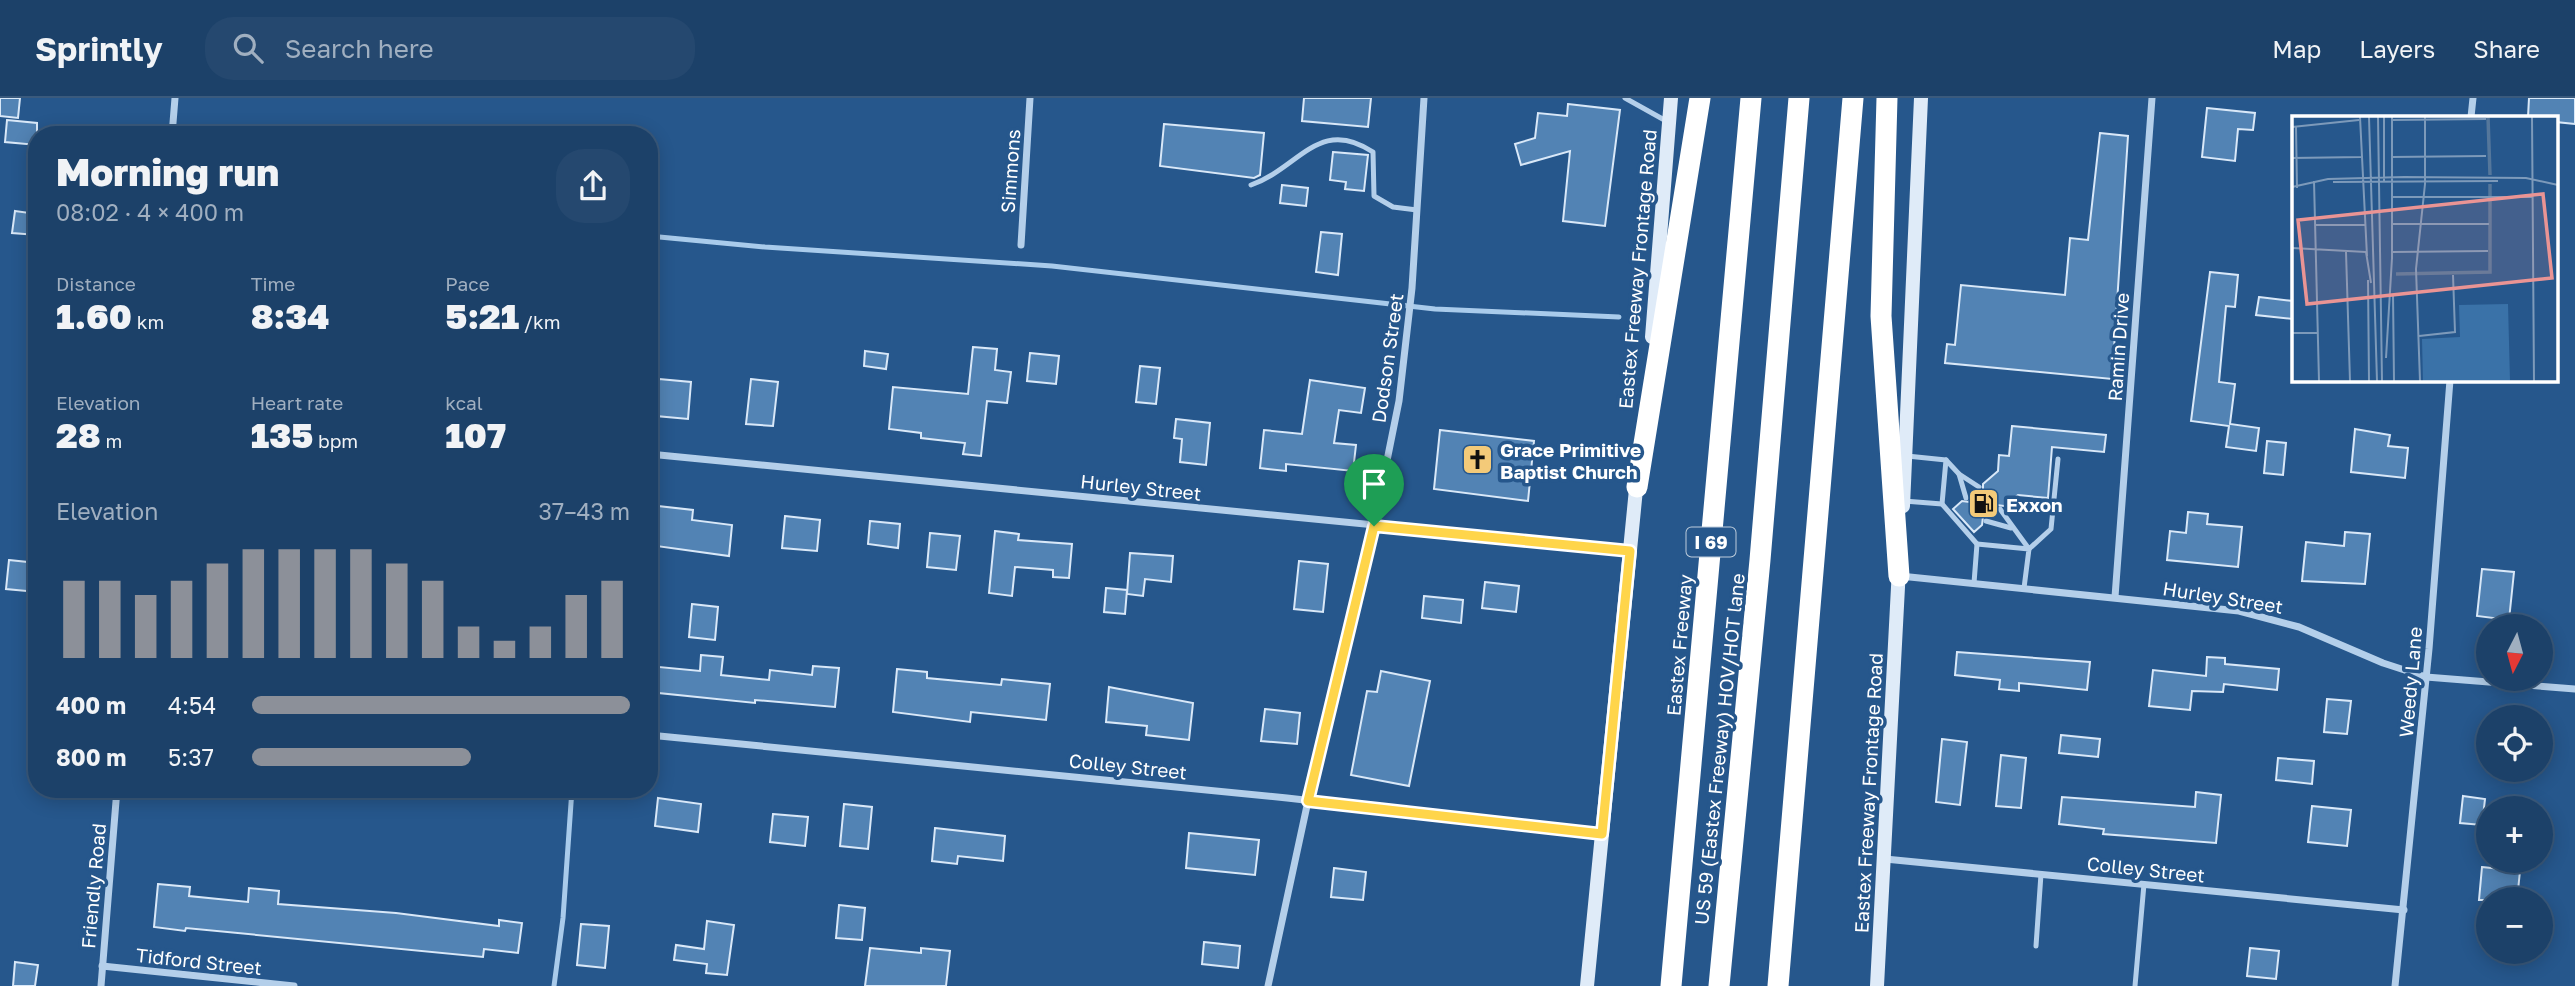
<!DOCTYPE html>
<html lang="en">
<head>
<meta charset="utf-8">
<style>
	body { margin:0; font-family:"Golos Text",sans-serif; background:#25486f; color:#f1f3f6; height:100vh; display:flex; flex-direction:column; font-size:26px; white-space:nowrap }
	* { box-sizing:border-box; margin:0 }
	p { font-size:23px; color:#a0afc0 }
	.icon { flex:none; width:38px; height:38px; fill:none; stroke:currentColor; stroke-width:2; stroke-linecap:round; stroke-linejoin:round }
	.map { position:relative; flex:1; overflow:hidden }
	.details { position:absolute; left:28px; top:28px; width:630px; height:672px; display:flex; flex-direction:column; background:#1c4169; border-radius:28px; box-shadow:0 4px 18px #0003,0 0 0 2px #3a5a7d }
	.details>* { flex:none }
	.needle { width:46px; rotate:186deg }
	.fabs { position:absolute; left:2476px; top:516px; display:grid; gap:14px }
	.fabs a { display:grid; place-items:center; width:77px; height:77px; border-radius:50%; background:#1c4169; box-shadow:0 4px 18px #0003,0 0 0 2px #3a5a7d; font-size:35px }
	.pin { position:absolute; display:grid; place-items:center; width:60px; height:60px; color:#fff; margin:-72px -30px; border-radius:50% 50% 50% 0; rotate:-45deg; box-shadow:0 0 7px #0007 }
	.pin .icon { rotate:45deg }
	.round { display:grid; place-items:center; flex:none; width:74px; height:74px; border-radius:28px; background:#25486f }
	.overview { display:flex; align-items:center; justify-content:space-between; height:119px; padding:0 28px }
	h1 { font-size:38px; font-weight:800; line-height:52px }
	.figures { display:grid; grid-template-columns:repeat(3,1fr); gap:10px; height:119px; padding:7px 28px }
	.figures div { display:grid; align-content:center }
	.figures b { font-size:35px; font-weight:800 }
	.figures small { font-size:19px; font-weight:400 }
	.figures p { font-size:19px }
	.chart { height:196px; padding:14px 28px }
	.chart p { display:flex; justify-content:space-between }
	.chart svg { width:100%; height:126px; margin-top:7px; stroke:#8c9099; stroke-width:6 }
	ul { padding:0 28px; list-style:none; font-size:23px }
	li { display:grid; grid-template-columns:112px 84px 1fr; align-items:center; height:52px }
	li i { height:18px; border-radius:9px; background:#8c9099 }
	header { display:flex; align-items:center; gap:42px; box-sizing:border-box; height:98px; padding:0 35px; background:#1c4169; border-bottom:2px solid #3a5a7d }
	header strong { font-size:33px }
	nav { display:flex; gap:38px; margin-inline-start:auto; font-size:24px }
	.search { width:490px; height:63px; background:#25486f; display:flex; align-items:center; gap:18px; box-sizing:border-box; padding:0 24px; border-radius:28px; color:#a0afc0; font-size:26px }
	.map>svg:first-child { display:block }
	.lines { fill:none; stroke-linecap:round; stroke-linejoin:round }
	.stream { stroke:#a9cbeb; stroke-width:5 }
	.building { fill:#5283b4; stroke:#d9e8f8; stroke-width:2 }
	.lane { stroke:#b4cfea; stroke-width:5 }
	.street { stroke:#b4cfea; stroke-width:7 }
	.secondary { stroke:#dfebf8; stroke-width:14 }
	.highway { stroke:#fff; stroke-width:21 }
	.route-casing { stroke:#fff; stroke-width:14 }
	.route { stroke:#ffd54a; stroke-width:9 }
	.labels { text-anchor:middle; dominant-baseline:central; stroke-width:7; stroke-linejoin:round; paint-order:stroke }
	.shield { fill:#26578c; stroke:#becddc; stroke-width:2 }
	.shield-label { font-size:18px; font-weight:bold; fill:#fff }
	.street-label { font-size:19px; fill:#fff; stroke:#26578c }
	.poi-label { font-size:19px; font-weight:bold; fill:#fff; stroke:#26578c; text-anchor:start }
	.inset-river { fill:none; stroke:#55779b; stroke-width:3.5 }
	.inset-road { fill:none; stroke:#7d9aba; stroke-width:2 }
	.view { fill:#ea9494; fill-opacity:0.15; stroke:#ea9494; stroke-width:3.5 }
	.inset-edge { fill:none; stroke:#fff; stroke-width:3.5 }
</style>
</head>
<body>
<header>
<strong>Sprintly</strong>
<div class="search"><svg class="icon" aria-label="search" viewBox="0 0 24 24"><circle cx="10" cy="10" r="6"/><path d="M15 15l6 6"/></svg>Search here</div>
<nav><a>Map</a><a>Layers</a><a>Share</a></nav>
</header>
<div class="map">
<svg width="2575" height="888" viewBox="0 0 2575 888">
	<rect width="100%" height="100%" fill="#26578c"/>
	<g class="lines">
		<g class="stream">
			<polyline points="649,138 765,149 1052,168 1435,211 1619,219"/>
			<polyline points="554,888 563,820 572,691"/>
		</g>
	</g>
	<g class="building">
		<polygon points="0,0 20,0 18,20 0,18"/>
		<polygon points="1304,0 1371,0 1368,29 1302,23"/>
		<polygon points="2529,0 2575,0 2575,26 2556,24 2556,19 2528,19"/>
		<polygon points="1568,6 1620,12 1605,128 1563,123 1570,53 1521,67 1515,46 1535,40 1538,15 1567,18"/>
		<polygon points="2207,10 2255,15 2253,32 2238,31 2235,63 2202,59"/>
		<polygon points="7,22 37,25 37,47 5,44"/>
		<polygon points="1164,26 1264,35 1260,77 1254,80 1160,68"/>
		<polygon points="2100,35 2128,38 2112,281 1945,265 1947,246 1955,247 1961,187 2065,197 2070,140 2088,142"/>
		<polygon points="1333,54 1368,57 1364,93 1345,91 1346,84 1330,82"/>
		<polygon points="1282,87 1308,90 1306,108 1280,105"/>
		<polygon points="15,113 37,116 37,137 12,135"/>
		<polygon points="1321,134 1342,136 1338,177 1316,174"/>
		<polygon points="2210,174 2238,177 2235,209 2226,208 2219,284 2235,286 2230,326 2259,330 2256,353 2226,349 2229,328 2191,323"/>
		<polygon points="2259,199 2293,203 2293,221 2256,217"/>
		<polygon points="973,249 997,251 995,272 1011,274 1007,305 987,303 981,358 963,356 965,345 921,340 921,335 889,331 893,289 968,296"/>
		<polygon points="865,253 888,256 886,271 864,268"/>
		<polygon points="1030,255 1059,258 1056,286 1027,283"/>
		<polygon points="1140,268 1160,270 1156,306 1136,304"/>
		<polygon points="659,281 691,284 688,321 656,318"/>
		<polygon points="751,281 778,284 773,328 746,326"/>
		<polygon points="1310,282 1365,290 1361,315 1339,312 1334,345 1356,347 1353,373 1286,366 1286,373 1260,370 1264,332 1302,336"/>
		<polygon points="1176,321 1210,325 1206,367 1180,364 1182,341 1174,340"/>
		<polygon points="2012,328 2106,337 2104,354 2052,349 2048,400 2018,397 2004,408 1996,407 1996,415 1992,419 1983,419 1982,427 1974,434 1953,411 1962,403 1969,404 1975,392 1983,392 1983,386 1998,373 1999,357 2009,358"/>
		<polygon points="2355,331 2390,337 2388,348 2408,350 2405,380 2351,374"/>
		<polygon points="1440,332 1534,343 1528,403 1434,391"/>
		<polygon points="2267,343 2286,345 2283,377 2264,375"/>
		<polygon points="649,407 693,412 692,422 732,427 729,458 649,447"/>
		<polygon points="2188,414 2208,416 2207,426 2242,429 2238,469 2167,462 2170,433 2186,435"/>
		<polygon points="785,418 820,422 817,453 782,450"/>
		<polygon points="870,423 900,426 898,450 868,446"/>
		<polygon points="995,433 1019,436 1018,442 1072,446 1069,480 1053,479 1053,472 1015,469 1012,498 989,495"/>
		<polygon points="2345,434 2370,436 2365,486 2302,483 2306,444 2344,448"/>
		<polygon points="930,435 960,438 956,472 927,469"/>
		<polygon points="1130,455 1173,458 1171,484 1145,481 1143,498 1127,496"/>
		<polygon points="9,462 37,465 37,494 6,491"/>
		<polygon points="1299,463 1328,466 1323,514 1294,511"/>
		<polygon points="2482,471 2514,474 2509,522 2477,518"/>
		<polygon points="1485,484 1519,488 1516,514 1482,510"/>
		<polygon points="1106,490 1127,492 1125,516 1104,514"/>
		<polygon points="1424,498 1463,502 1461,525 1422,520"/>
		<polygon points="692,506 718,509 715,542 689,539"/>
		<polygon points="1957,554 2090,564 2087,592 2019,585 2019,593 1999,591 2000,582 1955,577"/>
		<polygon points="701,557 723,559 721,577 769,582 770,572 812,577 813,568 839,570 835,609 755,602 755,605 649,594 649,568 700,573"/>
		<polygon points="2207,559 2225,560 2225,566 2279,571 2277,592 2224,586 2223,594 2192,593 2190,612 2149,608 2153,572 2206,578"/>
		<polygon points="897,571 927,574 927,580 1001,587 1002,581 1050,586 1046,622 971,614 970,624 893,614"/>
		<polygon points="1381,573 1430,583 1409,688 1351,677 1367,593 1377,594"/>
		<polygon points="1109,589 1193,605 1189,642 1146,637 1147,628 1106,624"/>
		<polygon points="2327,601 2351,603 2347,636 2324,634"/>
		<polygon points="1265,611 1300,615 1297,646 1261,643"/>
		<polygon points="2061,637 2100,641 2098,659 2059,655"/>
		<polygon points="1942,641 1967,644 1960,707 1936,704"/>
		<polygon points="2001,657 2026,660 2021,710 1996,708"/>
		<polygon points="2278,660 2314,663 2312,686 2276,682"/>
		<polygon points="2196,694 2221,697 2216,745 2103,736 2104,731 2059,726 2062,699 2195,709"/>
		<polygon points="2463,698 2485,701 2482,727 2460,725"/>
		<polygon points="658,700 701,706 698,734 655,728"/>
		<polygon points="844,706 872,709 868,751 840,748"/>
		<polygon points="2312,708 2351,712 2347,748 2308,744"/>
		<polygon points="773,716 808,719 805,748 770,744"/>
		<polygon points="935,730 1005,738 1003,763 958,758 957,766 932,763"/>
		<polygon points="1189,735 1259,742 1255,777 1186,770"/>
		<polygon points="2482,769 2520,773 2517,802 2479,802"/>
		<polygon points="1334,770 1366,774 1363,802 1331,799"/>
		<polygon points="158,786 190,789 189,798 248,804 249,790 279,793 278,806 396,815 499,828 499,822 522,825 518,855 484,851 483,859 186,830 185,833 154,829"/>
		<polygon points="839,807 865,810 862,842 836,840"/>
		<polygon points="707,823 734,827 727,877 706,875 707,866 674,862 676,847 704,851"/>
		<polygon points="581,826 609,828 605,870 577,867"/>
		<polygon points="1204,844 1240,848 1238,870 1202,866"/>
		<polygon points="870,850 921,855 921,850 950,853 946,888 865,888"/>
		<polygon points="2250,850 2279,853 2276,881 2247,878"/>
		<polygon points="15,864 38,867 35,888 13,888"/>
	</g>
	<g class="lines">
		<g class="lane">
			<polyline points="1625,0 1668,24"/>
			<path d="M1251,87c48,-17 68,-69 122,-33l1,44 19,11 24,3"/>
			<polyline points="1907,358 1946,362 1942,406"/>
			<polyline points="1946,362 1959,376 1979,389"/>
			<polyline points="1959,376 1966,400"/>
			<polyline points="1904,403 1942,406 1977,446"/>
			<polyline points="2000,411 2029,451 2051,431 2058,361"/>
			<polyline points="1986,423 2011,430"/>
			<polyline points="1974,485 1977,446 2029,451 2024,490"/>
			<polyline points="2036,848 2041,776"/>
			<polyline points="2135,888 2144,786"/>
		</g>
		<g class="street">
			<polyline points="2471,19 2473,0"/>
			<polyline points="172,37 175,0"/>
			<polyline points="1021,147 1030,0"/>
			<polyline points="649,356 1630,452"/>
			<polyline points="1900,478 2239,513 2299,529 2383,565 2426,579 2575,591"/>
			<polyline points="2115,499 2152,0"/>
			<polyline points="649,637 1287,700 1602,736"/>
			<polyline points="1885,761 2404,812"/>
			<polyline points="102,868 294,888"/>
			<polyline points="101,888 117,691"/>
			<polyline points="1268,888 1308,703 1374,427 1399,303 1412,190 1424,0"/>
			<polyline points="2395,888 2429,551 2450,282"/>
		</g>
		<g class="secondary">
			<polyline points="1652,239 1671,0"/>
			<polyline points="1903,408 1921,0"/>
			<polyline points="1587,888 1637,381"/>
			<polyline points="1877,888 1899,470"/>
		</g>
		<g class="highway">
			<polyline points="1887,0 1881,218 1899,478"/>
			<polyline points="1637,389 1700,0"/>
			<polyline points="1671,888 1751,0"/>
			<polyline points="1719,888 1760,462 1799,0"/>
			<polyline points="1778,888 1853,0"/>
		</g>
	</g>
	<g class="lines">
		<defs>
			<polygon id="route" points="1374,428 1630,453 1602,736 1308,703"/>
		</defs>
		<use href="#route" class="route-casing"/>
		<use href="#route" class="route"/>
	</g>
	<defs>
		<symbol id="church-square" viewBox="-11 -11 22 22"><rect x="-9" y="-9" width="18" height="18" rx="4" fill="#f3ca79" stroke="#26578c"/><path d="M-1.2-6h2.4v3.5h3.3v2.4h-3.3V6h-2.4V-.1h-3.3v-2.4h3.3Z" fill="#111"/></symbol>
		<symbol id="fuel-square" viewBox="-11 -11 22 22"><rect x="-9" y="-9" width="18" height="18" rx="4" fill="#f3ca79" stroke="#26578c"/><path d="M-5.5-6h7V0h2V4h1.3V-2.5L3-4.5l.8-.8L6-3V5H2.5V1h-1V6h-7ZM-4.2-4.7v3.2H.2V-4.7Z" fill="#111"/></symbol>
	</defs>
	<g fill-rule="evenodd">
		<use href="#church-square" x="1460" y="344" width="35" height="35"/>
		<use href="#fuel-square" x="1966" y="388" width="35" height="35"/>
	</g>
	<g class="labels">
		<rect class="shield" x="1686.5" y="429.5" width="49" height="29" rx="5"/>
		<g class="shield-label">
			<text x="1711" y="444">I 69</text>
		</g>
		<g class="street-label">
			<text transform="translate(1010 73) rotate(-86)">Simmons</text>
			<text transform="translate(1637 171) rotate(-85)">Eastex Freeway Frontage Road</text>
			<text transform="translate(2118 249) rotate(-86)">Ramin Drive</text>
			<text transform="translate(1387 260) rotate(-82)">Dodson Street</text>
			<text transform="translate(1141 389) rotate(6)">Hurley Street</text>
			<text transform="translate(2223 499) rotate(9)">Hurley Street</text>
			<text transform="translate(1679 547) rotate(-85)">Eastex Freeway</text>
			<text transform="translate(2410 584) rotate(-85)">Weedy Lane</text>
			<text transform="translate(1719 651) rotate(-84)">US 59 (Eastex Freeway) HOV/HOT lane</text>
			<text transform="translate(1128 668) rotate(6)">Colley Street</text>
			<text transform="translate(1868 695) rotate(-87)">Eastex Freeway Frontage Road</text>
			<text transform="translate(2146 771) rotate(6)">Colley Street</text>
			<text transform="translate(93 788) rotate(-85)">Friendly Road</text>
			<text transform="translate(199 863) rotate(6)">Tidford Street</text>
		</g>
		<g class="poi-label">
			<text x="1500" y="351">Grace Primitive<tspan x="1500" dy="22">Baptist Church</tspan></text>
			<text x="2006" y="406">Exxon</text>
		</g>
	</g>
	<g transform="translate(2292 18)">
		<rect width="266" height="266" fill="#26578c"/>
		<path d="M216,188l2,77h-87l-1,-42 38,-2 -1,-32z" fill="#3a72a8"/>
		<path class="inset-river" d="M196,1l2,58M104,158l94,-2v-88"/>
		<path class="inset-road" d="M68,1l7,139M77,1l8,264M86,1l4,264M92,1v64M100,1v142M240,1l2,264M100,4l94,-1M0,11l67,-7M4,11l1,61M100,41l94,-1M0,42l69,-1M22,65l5,200M41,66l165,-1M0,71l36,-8 76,-2 122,1 32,7M100,81h141M100,108h97M23,109h50M0,132l74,4M54,136l4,129M74,136l5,31M100,136l96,-1M76,164l1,101M101,178l1,87M0,217h26M127,220l36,-4 -2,-57M94,242l6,-100M128,265l-4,-112 9,-85v-67"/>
		<path class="view" d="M251,78l9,84 -245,26 -9,-84z"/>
		<rect width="266" height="266" class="inset-edge"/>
	</g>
</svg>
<div class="fabs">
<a><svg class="needle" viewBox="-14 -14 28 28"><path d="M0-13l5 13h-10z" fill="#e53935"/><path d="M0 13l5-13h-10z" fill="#a0afc0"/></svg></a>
<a><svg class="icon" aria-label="locate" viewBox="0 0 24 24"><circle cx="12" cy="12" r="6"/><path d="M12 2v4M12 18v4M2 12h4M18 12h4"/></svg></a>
<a>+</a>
<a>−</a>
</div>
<div class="pin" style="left:1374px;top:428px;background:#1e9e55"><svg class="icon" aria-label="arrive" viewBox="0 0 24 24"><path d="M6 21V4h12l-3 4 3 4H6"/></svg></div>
<section class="details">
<div class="overview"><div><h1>Morning run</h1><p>08:02 · 4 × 400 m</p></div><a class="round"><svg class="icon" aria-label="share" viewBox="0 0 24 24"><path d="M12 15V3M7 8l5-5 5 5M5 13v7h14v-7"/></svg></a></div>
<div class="figures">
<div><p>Distance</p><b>1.60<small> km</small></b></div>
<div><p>Time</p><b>8:34</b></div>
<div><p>Pace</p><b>5:21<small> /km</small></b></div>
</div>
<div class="figures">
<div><p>Elevation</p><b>28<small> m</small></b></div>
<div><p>Heart rate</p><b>135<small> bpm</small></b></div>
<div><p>kcal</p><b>107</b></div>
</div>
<div class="chart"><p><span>Elevation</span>37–43 m</p>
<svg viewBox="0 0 160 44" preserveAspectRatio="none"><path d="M5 44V17M15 44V17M25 44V22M35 44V17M45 44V11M55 44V6M65 44V6M75 44V6M85 44V6M95 44V11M105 44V17M115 44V33M125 44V38M135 44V33M145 44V22M155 44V17"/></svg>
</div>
<ul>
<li><b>400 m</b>4:54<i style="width:100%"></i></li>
<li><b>800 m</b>5:37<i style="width:58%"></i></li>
</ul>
</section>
</div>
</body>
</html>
